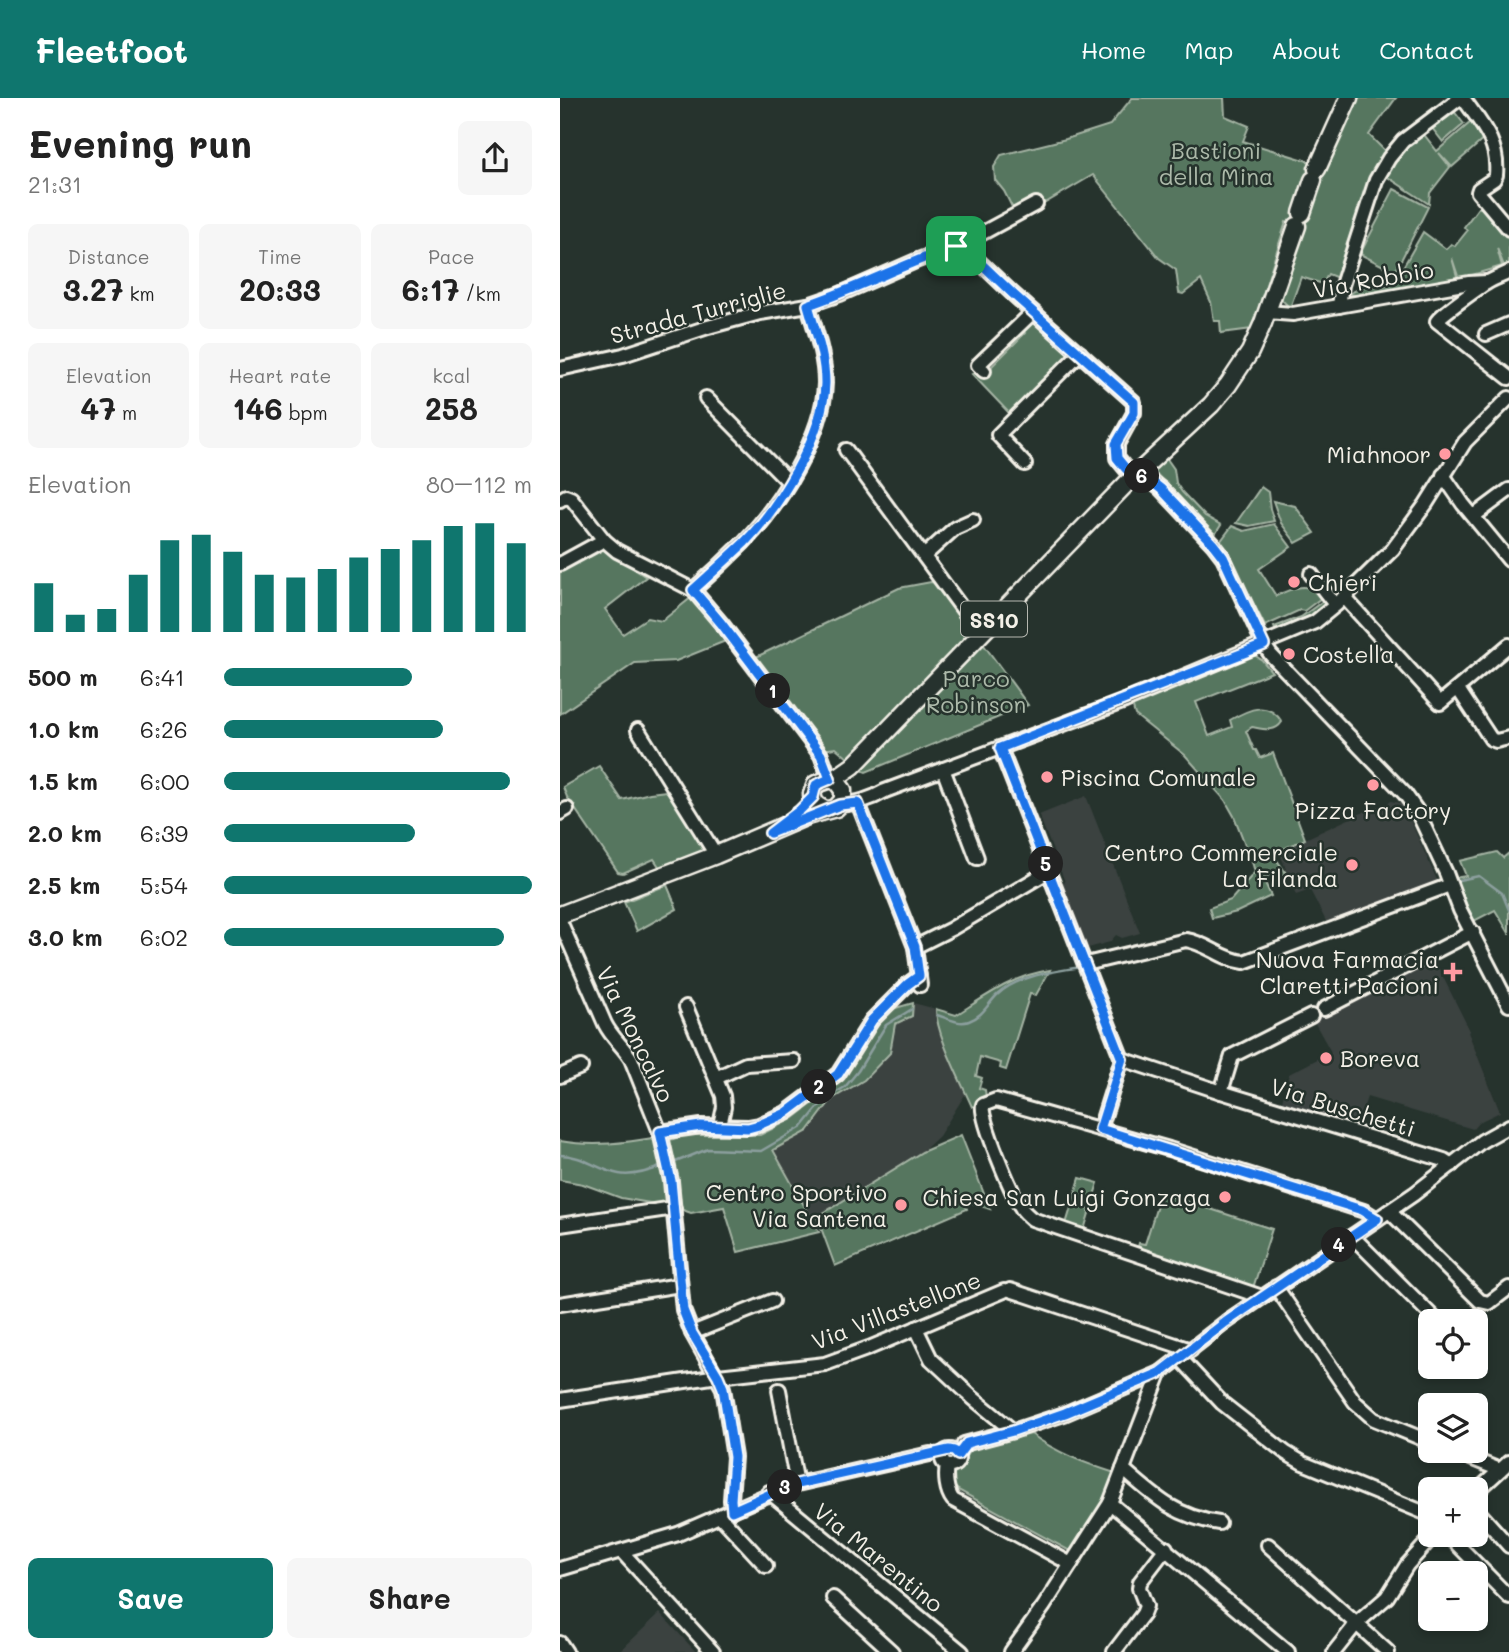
<!DOCTYPE html>
<html lang="en">
<head>
<meta charset="utf-8">
<style>
	body { margin:0; font-family:Mali,sans-serif; background:#f6f6f6; color:#222; height:100vh; display:flex; flex-direction:column; font-size:26px; white-space:nowrap }
	* { box-sizing:border-box; margin:0 }
	p { font-size:23px; color:#767676 }
	.icon { flex:none; width:38px; height:38px; fill:none; stroke:currentColor; stroke-width:2; stroke-linecap:round; stroke-linejoin:round }
	.map { position:relative; flex:1; overflow:hidden }
	.drawer { display:flex; flex-direction:column; background:#fff; width:560px }
	.drawer>* { flex:none }
	.fabs { position:absolute; left:858px; top:1211px; display:grid; gap:14px }
	.fabs a { display:grid; place-items:center; width:70px; height:70px; border-radius:10px; background:#fff; box-shadow:0 4px 10px #0003; font-size:35px }
	.pin { position:absolute; display:grid; place-items:center; width:60px; height:60px; color:#fff; margin:-30px; border-radius:14px; box-shadow:0 4px 10px #0006 }
	.km { position:absolute; width:35px; height:35px; margin:-18px; border-radius:50%; background:#222; color:#fff; font-size:19px; line-height:35px; text-align:center }
	.round { display:grid; place-items:center; flex:none; width:74px; height:74px; border-radius:10px; background:#f6f6f6 }
	.head { display:flex; align-items:center; justify-content:space-between; height:119px; padding:0 28px }
	h1 { font-size:38px; font-weight:700; line-height:52px }
	.figures { display:grid; grid-template-columns:repeat(3,1fr); gap:10px; height:119px; padding:7px 28px }
	.figures div { display:grid; align-content:center; border-radius:10px; background:#f6f6f6; text-align:center }
	.figures b { font-size:30px; font-weight:700 }
	.figures small { font-size:19px; font-weight:400 }
	.figures p { font-size:19px }
	.chart { height:196px; padding:14px 28px }
	.chart p { display:flex; justify-content:space-between }
	.chart svg { width:100%; height:126px; margin-top:7px; stroke:#0f766e; stroke-width:6 }
	.cta { display:flex; gap:14px; margin-top:auto; padding:14px 28px }
	.cta a { flex:1; height:80px; border-radius:10px; background:#0f766e; color:#fff; font-size:28px; font-weight:700; line-height:80px; text-align:center }
	.cta a+a { background:#f6f6f6; color:#222 }
	ul { padding:0 28px; list-style:none; font-size:23px }
	li { display:grid; grid-template-columns:112px 84px 1fr; align-items:center; height:52px }
	li i { height:18px; border-radius:9px; background:#0f766e }
	header { display:flex; align-items:center; gap:42px; box-sizing:border-box; height:98px; padding:0 35px; background:#0f766e; color:#fff }
	header strong { font-size:33px }
	nav { display:flex; gap:38px; margin-inline-start:auto; font-size:24px }
	main { display:flex; flex:1; min-height:0 }
	.map>svg:first-child { display:block }
	.built { fill:#3b4240 }
	.green { fill:#56765f; stroke:#a5b4a4; stroke-width:2; fill-rule:evenodd }
	.lines { fill:none; stroke-linecap:round; stroke-linejoin:round }
	.stream { stroke:#8c9f9e; stroke-width:2.5 }
	.minor-casing { stroke:#f4f1e8; stroke-width:18 }
	.major-casing { stroke:#f4f1e8; stroke-width:21 }
	.minor { stroke:#26332d; stroke-width:12 }
	.major { stroke:#26332d; stroke-width:16 }
	.route-casing { stroke:#fff; stroke-width:14 }
	.route { stroke:#1a73e8; stroke-width:9 }
	.poi-dot { fill:#ff9aa2; stroke:#26332d; stroke-width:2.5 }
	.labels { text-anchor:middle; dominant-baseline:central; stroke-width:5; stroke-linejoin:round; paint-order:stroke }
	.shield { fill:#26332d; stroke:#b6b8b0; stroke-width:2 }
	.shield-label { font-size:21px; font-weight:bold; fill:#f4f1e8 }
	.park-label { font-size:23px; fill:#adbaaa; stroke:#26332d }
	.street-label { font-size:23px; fill:#f4f1e8; stroke:#26332d }
	.poi-label { font-size:23px; fill:#f4f1e8; stroke:#26332d; text-anchor:end }
</style>
</head>
<body>
<header>
<strong>Fleetfoot</strong>
<nav><a>Home</a><a>Map</a><a>About</a><a>Contact</a></nav>
</header>
<main>
<section class="drawer">
<div class="head"><div><h1>Evening run</h1><p>21:31</p></div><a class="round"><svg class="icon" aria-label="share" viewBox="0 0 24 24"><path d="M12 15V3M7 8l5-5 5 5M5 13v7h14v-7"/></svg></a></div>
<div class="figures">
<div><p>Distance</p><b>3.27<small> km</small></b></div>
<div><p>Time</p><b>20:33</b></div>
<div><p>Pace</p><b>6:17<small> /km</small></b></div>
</div>
<div class="figures">
<div><p>Elevation</p><b>47<small> m</small></b></div>
<div><p>Heart rate</p><b>146<small> bpm</small></b></div>
<div><p>kcal</p><b>258</b></div>
</div>
<div class="chart"><p><span>Elevation</span>80–112 m</p>
<svg viewBox="0 0 160 44" preserveAspectRatio="none"><path d="M5 44V27M15 44V38M25 44V36M35 44V24M45 44V12M55 44V10M65 44V16M75 44V24M85 44V25M95 44V22M105 44V18M115 44V15M125 44V12M135 44V7M145 44V6M155 44V13"/></svg>
</div>
<ul>
<li><b>500 m</b>6:41<i style="width:61%"></i></li>
<li><b>1.0 km</b>6:26<i style="width:71%"></i></li>
<li><b>1.5 km</b>6:00<i style="width:93%"></i></li>
<li><b>2.0 km</b>6:39<i style="width:62%"></i></li>
<li><b>2.5 km</b>5:54<i style="width:100%"></i></li>
<li><b>3.0 km</b>6:02<i style="width:91%"></i></li>
</ul>
<div class="cta"><a>Save</a><a>Share</a></div>
</section>
<div class="map">
<svg width="949" height="1554" viewBox="0 0 949 1554">
	<rect width="100%" height="100%" fill="#26332d"/>
	<filter id="ink" filterUnits="userSpaceOnUse"><feTurbulence type="fractalNoise" baseFrequency=".0143" numOctaves="2"/><feDisplacementMap in="SourceGraphic" scale="14" xChannelSelector="R" yChannelSelector="G"/><feConvolveMatrix kernelMatrix="1 2 1 2 8 2 1 2 1" color-interpolation-filters="sRGB"/></filter>
	<g filter="url(#ink)">
		<g class="built">
			<polygon points="526,698 580,835 562,840 556,837 550,844 528,850 524,849 500,787 505,784 479,717"/>
			<polygon points="831,703 840,705 846,713 877,782 871,790 769,829 750,792 736,797 719,753 817,708 824,709"/>
			<polygon points="873,859 910,933 908,934 940,1014 919,1024 913,1031 807,999 797,1030 721,1007 729,976 771,954 752,920"/>
			<polygon points="353,905 376,911 376,919 383,940 406,995 379,1038 362,1054 253,1122 213,1052 248,1033 272,1001 304,982 335,926 352,918"/>
			<polygon points="100,1515 136,1554 59,1554"/>
		</g>
		<g class="green">
			<path d="M572,0h92l1,18 24,10 -6,15 68,21 -2,5 14,5 34,-74h39l-27,37 17,17 -46,127 -12,-5 -5,10 -22,-7 -11,31 -11,-11 23,-69 -16,-6 -34,107 -31,4 -1,-12h-6l-3,-19 -10,-22 -18,14 -4,-1 -3,-23 -17,-12 -66,-83 -75,44 -14,-28 -9,-11 -1,-13 7,-12 65,-16 44,-14zM745,81l3,36 -14,-5z"/>
			<polygon points="893,12 904,26 883,44 872,30"/>
			<polygon points="911,24 925,40 892,69 879,55 890,69 870,95 869,106 823,76 846,44 862,34 877,53"/>
			<polygon points="834,91 868,109 835,174 800,156"/>
			<polygon points="926,109 949,135 949,165 944,168 937,150 942,168 899,181 892,160 898,182 800,198 788,196 805,188 827,188 834,185 863,134 886,151 891,146 895,148 907,133 904,129 918,110"/>
			<polygon points="472,218 512,257 452,318 412,276 414,275 424,280 430,276 432,268 465,235 460,230"/>
			<polygon points="605,358 614,371 616,385 622,394 645,418 661,427 654,438 592,371"/>
			<polygon points="701,389 708,394 710,411 714,423 689,428 676,425"/>
			<polygon points="713,403 735,408 755,435 736,445 721,425"/>
			<path d="M714,426l17,23 -32,22 17,27c18,-9 31,-14 49,-1l-21,16 -4,-1 -35,16 -37,-73 -8,-11 12,-16 12,5z"/>
			<polygon points="42,449 86,479 45,511 63,536 87,520 102,523 132,499 168,542 116,563 75,565 0,616 0,472"/>
			<polygon points="371,484 377,485 409,529 409,537 289,661 276,650 261,652 196,559 339,490"/>
			<polygon points="767,500 767,506 750,521 716,533 714,529 741,519"/>
			<polygon points="421,543 468,607 306,674 296,670"/>
			<path d="M694,557l8,5 10,12 -76,30 13,34 23,-9 -2,-7c19,-11 38,-20 52,2 -7,11 -19,7 -30,5l-6,4 8,19h2l4,8 13,-5 32,86 -30,14 -1,3 12,17 -5,3 -3,-5 -15,7 8,18 -34,16 -25,6 -3,-10 22,-8 24,-28 -2,-7 -19,-49 -9,-16 -40,-45 -50,-40 -3,-11z"/>
			<polygon points="39,668 62,702 90,695 106,693 119,702 149,752 100,770 94,761 63,775 58,774 7,699 3,689"/>
			<polygon points="937,754 943,760 949,755 949,835 935,812 914,823 894,780 906,778 900,763"/>
			<polygon points="107,787 117,811 77,833 64,804"/>
			<path d="M490,872l-14,25 -6,-1 -24,76 -6,-2 1,-5 -21,-6 -4,19 6,2 -3,10 6,2 1,7 -14,10c-11,-26 -36,-72 -36,-98l20,6c30,-19 58,-40 94,-45z"/>
			<path d="M353,905l-1,13 -17,8 -5,29 -26,27 -32,19 -24,32 -35,19 46,82 -81,20 -14,-45 -33,6 -11,-4 -2,-11 -11,8 -46,-8 -38,-14 -23,-4v-39c33,6 65,2 98,-4l2,6 26,-8h74l34,-17 49,-38 30,-49 19,-22z"/>
			<polygon points="401,1037 430,1111 404,1102 407,1111 275,1168 257,1119 362,1054"/>
			<polygon points="520,1080 538,1085 532,1104 528,1103 526,1110 530,1112 524,1132 506,1126"/>
			<polygon points="601,1095 712,1131 693,1190 577,1154 579,1145 585,1146"/>
			<path d="M471,1336c26,19 53,29 84,39l-12,29 -30,48h-5l-110,-60 -5,-5 -1,-11c9,-8 12,-16 19,-25z"/>
		</g>
		<g class="lines">
			<g class="stream">
				<polyline points="899,782 919,778 942,795 949,812"/>
				<path d="M377,917c10,3 22,10 32,6 14,-5 18,-16 28,-26 21,-20 56,-23 83,-28"/>
				<path d="M0,1057c23,0 37,15 59,19 14,3 31,-3 44,-8"/>
				<polyline points="113,1065 148,1051 201,1053 242,1029 265,1001 285,989 298,973 326,927 352,911"/>
			</g>
			<defs>
				<g id="minor">
					<path d="M903,0c18,26 36,43 33,77l-2,4 -15,10 -1,3 31,37"/>
					<polyline points="396,148 411,156 453,196 574,304 574,315 557,346 557,360 566,371 587,380 601,391 653,446 663,459 704,547 711,557 845,696 857,713 886,775 900,812 949,907"/>
					<path d="M949,174c-7,4 -14,6 -21,10 -7,4 -48,33 -51,39l72,57"/>
					<polyline points="779,208 782,187 816,82 829,60 843,43 900,0"/>
					<polyline points="707,214 733,216 909,185 927,184"/>
					<polyline points="926,236 949,226"/>
					<polyline points="0,271 63,257 148,229 200,215 248,207 280,196 358,162 404,145 476,106"/>
					<polyline points="424,273 418,267 473,214"/>
					<polyline points="146,300 229,384"/>
					<polyline points="286,352 420,535"/>
					<polyline points="465,366 438,337 520,255"/>
					<polyline points="883,377 903,406 949,462"/>
					<polyline points="0,402 6,398 11,400 44,442 57,453 133,492 161,525 261,657 270,681"/>
					<polyline points="914,418 949,392"/>
					<polyline points="364,458 395,430 413,422"/>
					<polyline points="0,466 44,442"/>
					<polyline points="751,476 773,504"/>
					<path d="M133,492c17,-15 34,-31 50,-47 36,-37 81,-108 82,-160 0,-27 -10,-53 -17,-78"/>
					<polyline points="784,499 880,605 949,547"/>
					<polyline points="898,591 931,641 936,643 949,640"/>
					<polyline points="78,632 156,757"/>
					<polyline points="440,650 562,961"/>
					<polyline points="383,671 417,760"/>
					<polyline points="298,705 355,849 360,887"/>
					<path d="M280,707c17,-2 30,-5 45,-14l240,-90 190,-79 22,-18 56,-55 33,-45 39,-62 44,-44"/>
					<polyline points="0,715 7,711"/>
					<path d="M0,823l45,103c7,14 18,22 26,35l29,73 11,49 12,129 9,23 31,55 11,69 -3,43 1,11"/>
					<polyline points="355,849 391,831 489,773"/>
					<path d="M526,866l100,-24c21,3 37,20 58,22l206,-77"/>
					<polyline points="126,909 163,998 164,1009 160,1027"/>
					<polyline points="764,911 913,834"/>
					<polyline points="562,961 661,994 884,1062 892,1067"/>
					<polyline points="0,978 21,969"/>
					<polyline points="156,980 186,966 234,963"/>
					<polyline points="661,994 672,958 751,918"/>
					<polyline points="540,1031 562,961"/>
					<polyline points="100,1034 141,1028 188,1029 199,1027 226,1015 278,976 312,922 348,886 359,878"/>
					<polyline points="829,1113 920,1203 929,1205 949,1190"/>
					<polyline points="0,1127 114,1110"/>
					<polyline points="792,1138 877,1223"/>
					<polyline points="716,1189 795,1304 814,1321 870,1344"/>
					<polyline points="450,1192 631,1252"/>
					<path d="M702,1199l-230,-78c-4,-4 -9,-7 -11,-12 -9,-13 -42,-90 -38,-102l13,-5 173,49 195,62 13,8"/>
					<polyline points="0,1206 120,1187"/>
					<polyline points="356,1230 371,1261 413,1300 453,1333"/>
					<polyline points="132,1235 212,1203"/>
					<polyline points="620,1260 662,1305 726,1355 743,1365 870,1417"/>
					<polyline points="219,1292 237,1386"/>
					<polyline points="0,1302 158,1278 265,1266 309,1250 444,1193"/>
					<polyline points="404,1346 453,1333 504,1316 600,1275 666,1224 854,1096 922,1043 949,1028"/>
					<circle cx="390" cy="1360" r="8"/>
					<polyline points="893,1353 940,1372"/>
					<path d="M387,1368c-2,10 -1,25 6,34l118,64"/>
					<path d="M563,1371c32,28 53,48 96,54"/>
					<polyline points="209,1394 402,1554"/>
					<polyline points="915,1395 949,1364"/>
					<polyline points="550,1405 728,1554"/>
					<polyline points="915,1410 949,1448"/>
					<polyline points="161,1419 206,1468"/>
					<polyline points="888,1437 949,1499"/>
					<polyline points="708,1447 828,1554"/>
					<polyline points="62,1454 153,1554"/>
					<polyline points="0,1471 118,1436 228,1388 370,1356"/>
					<polyline points="273,1500 332,1554"/>
					<polyline points="0,1545 6,1554"/>
					<polyline points="451,1554 484,1508 550,1405 600,1275"/>
					<polyline points="554,1554 583,1516 586,1508 579,1490 580,1484 606,1450"/>
					<polyline points="774,1554 797,1525 827,1499 847,1467 874,1437"/>
				</g>
				<g id="major">
					<polyline points="757,71 789,0"/>
					<polyline points="742,115 753,82"/>
					<polyline points="273,682 293,668 568,384 651,307 668,287 690,254 703,225 737,128"/>
					<polyline points="0,817 156,757 247,718 276,710 283,702 283,692 277,684 270,681 256,686 252,696 255,706 265,712"/>
				</g>
			</defs>
			<use href="#minor" class="minor-casing"/>
			<use href="#major" class="major-casing"/>
			<use href="#minor" class="minor"/>
			<use href="#major" class="major"/>
		</g>
	</g>
	<g class="lines" filter="url(#ink)">
		<defs>
			<path id="route" d="M396,148l15,8 42,40 121,108v11l-18,31 1,14 9,11 21,9 14,11 52,55 10,13 41,88 -264,103 122,311 -22,70 262,81 15,9 -151,103 -66,51 -95,40 -52,18 -46,12 -9,12 -4,-4 -5,-1 -161,36 -56,25 -1,-11 3,-43 -11,-69 -5,-12 -26,-43 -9,-23 -12,-129 -11,-49 41,-6 47,2 11,-3 27,-12 52,-39 34,-54 36,-36 11,-8 -4,-29 -57,-144 -18,2 -70,28 30,-23 13,-13 3,-12 14,-6 -9,-24 -100,-132 -28,-33c17,-15 34,-31 51,-47 35,-36 80,-108 81,-160 0,-27 -10,-53 -17,-78 50,-17 98,-42 148,-59z"/>
		</defs>
		<use href="#route" class="route-casing"/>
		<use href="#route" class="route"/>
	</g>
	<g class="poi-dot">
		<circle cx="885" cy="356" r="7"/>
		<circle cx="734" cy="484" r="7"/>
		<circle cx="729" cy="556" r="7"/>
		<circle cx="487" cy="679" r="7"/>
		<circle cx="813" cy="687" r="7"/>
		<circle cx="792" cy="767" r="7"/>
		<path d="M889.5 863.5h7v7h7v7h-7v7h-7v-7h-7v-7h7z"/>
		<circle cx="766" cy="960" r="7"/>
		<circle cx="665" cy="1099" r="7"/>
		<circle cx="341" cy="1107" r="7"/>
	</g>
	<g class="labels">
		<rect class="shield" x="401" y="503.5" width="66" height="35" rx="5"/>
		<g class="shield-label">
			<text x="434" y="521">SS10</text>
		</g>
		<g class="park-label">
			<text x="656" y="52">Bastioni<tspan x="656" dy="26">della Mina</tspan></text>
			<text x="416" y="580">Parco<tspan x="416" dy="26">Robinson</tspan></text>
		</g>
		<g class="street-label">
			<text transform="translate(813 181) rotate(-10)">Via Robbio</text>
			<text transform="translate(138 214) rotate(-15)">Strada Turriglie</text>
			<text transform="translate(76 936) rotate(64)">Via Moncalvo</text>
			<text transform="translate(783 1009) rotate(17)">Via Buschetti</text>
			<text transform="translate(336 1212) rotate(-21)">Via Villastellone</text>
			<text transform="translate(319 1459) rotate(39)">Via Marentino</text>
		</g>
		<g class="poi-label">
			<text x="871" y="356">Miahnoor</text>
			<text x="748" y="484" text-anchor="start">Chieri</text>
			<text x="743" y="556" text-anchor="start">Costella</text>
			<text x="501" y="679" text-anchor="start">Piscina Comunale</text>
			<text x="813" y="712" text-anchor="middle">Pizza Factory</text>
			<text x="778" y="754">Centro Commerciale<tspan x="778" dy="26">La Filanda</tspan></text>
			<text x="879" y="861">Nuova Farmacia<tspan x="879" dy="26">Claretti Pacioni</tspan></text>
			<text x="780" y="960" text-anchor="start">Boreva</text>
			<text x="327" y="1094">Centro Sportivo<tspan x="327" dy="26">Via Santena</tspan></text>
			<text x="651" y="1099">Chiesa San Luigi Gonzaga</text>
		</g>
	</g>
</svg>
<div class="fabs">
<a><svg class="icon" aria-label="locate" viewBox="0 0 24 24"><circle cx="12" cy="12" r="6"/><path d="M12 2v4M12 18v4M2 12h4M18 12h4"/></svg></a>
<a><svg class="icon" aria-label="layers" viewBox="0 0 24 24"><path d="M12 4l9 5-9 5-9-5zM3 14l9 5 9-5"/></svg></a>
<a>+</a>
<a>−</a>
</div>
<div class="pin" style="left:396px;top:148px;background:#1e9e55"><svg class="icon" aria-label="arrive" viewBox="0 0 24 24"><path d="M6 21V4h12l-3 4 3 4H6"/></svg></div>
<b class="km" style="left:213px;top:593px">1</b>
<b class="km" style="left:259px;top:989px">2</b>
<b class="km" style="left:225px;top:1389px">3</b>
<b class="km" style="left:779px;top:1147px">4</b>
<b class="km" style="left:486px;top:766px">5</b>
<b class="km" style="left:582px;top:378px">6</b>
</div>
</main>
</body>
</html>
